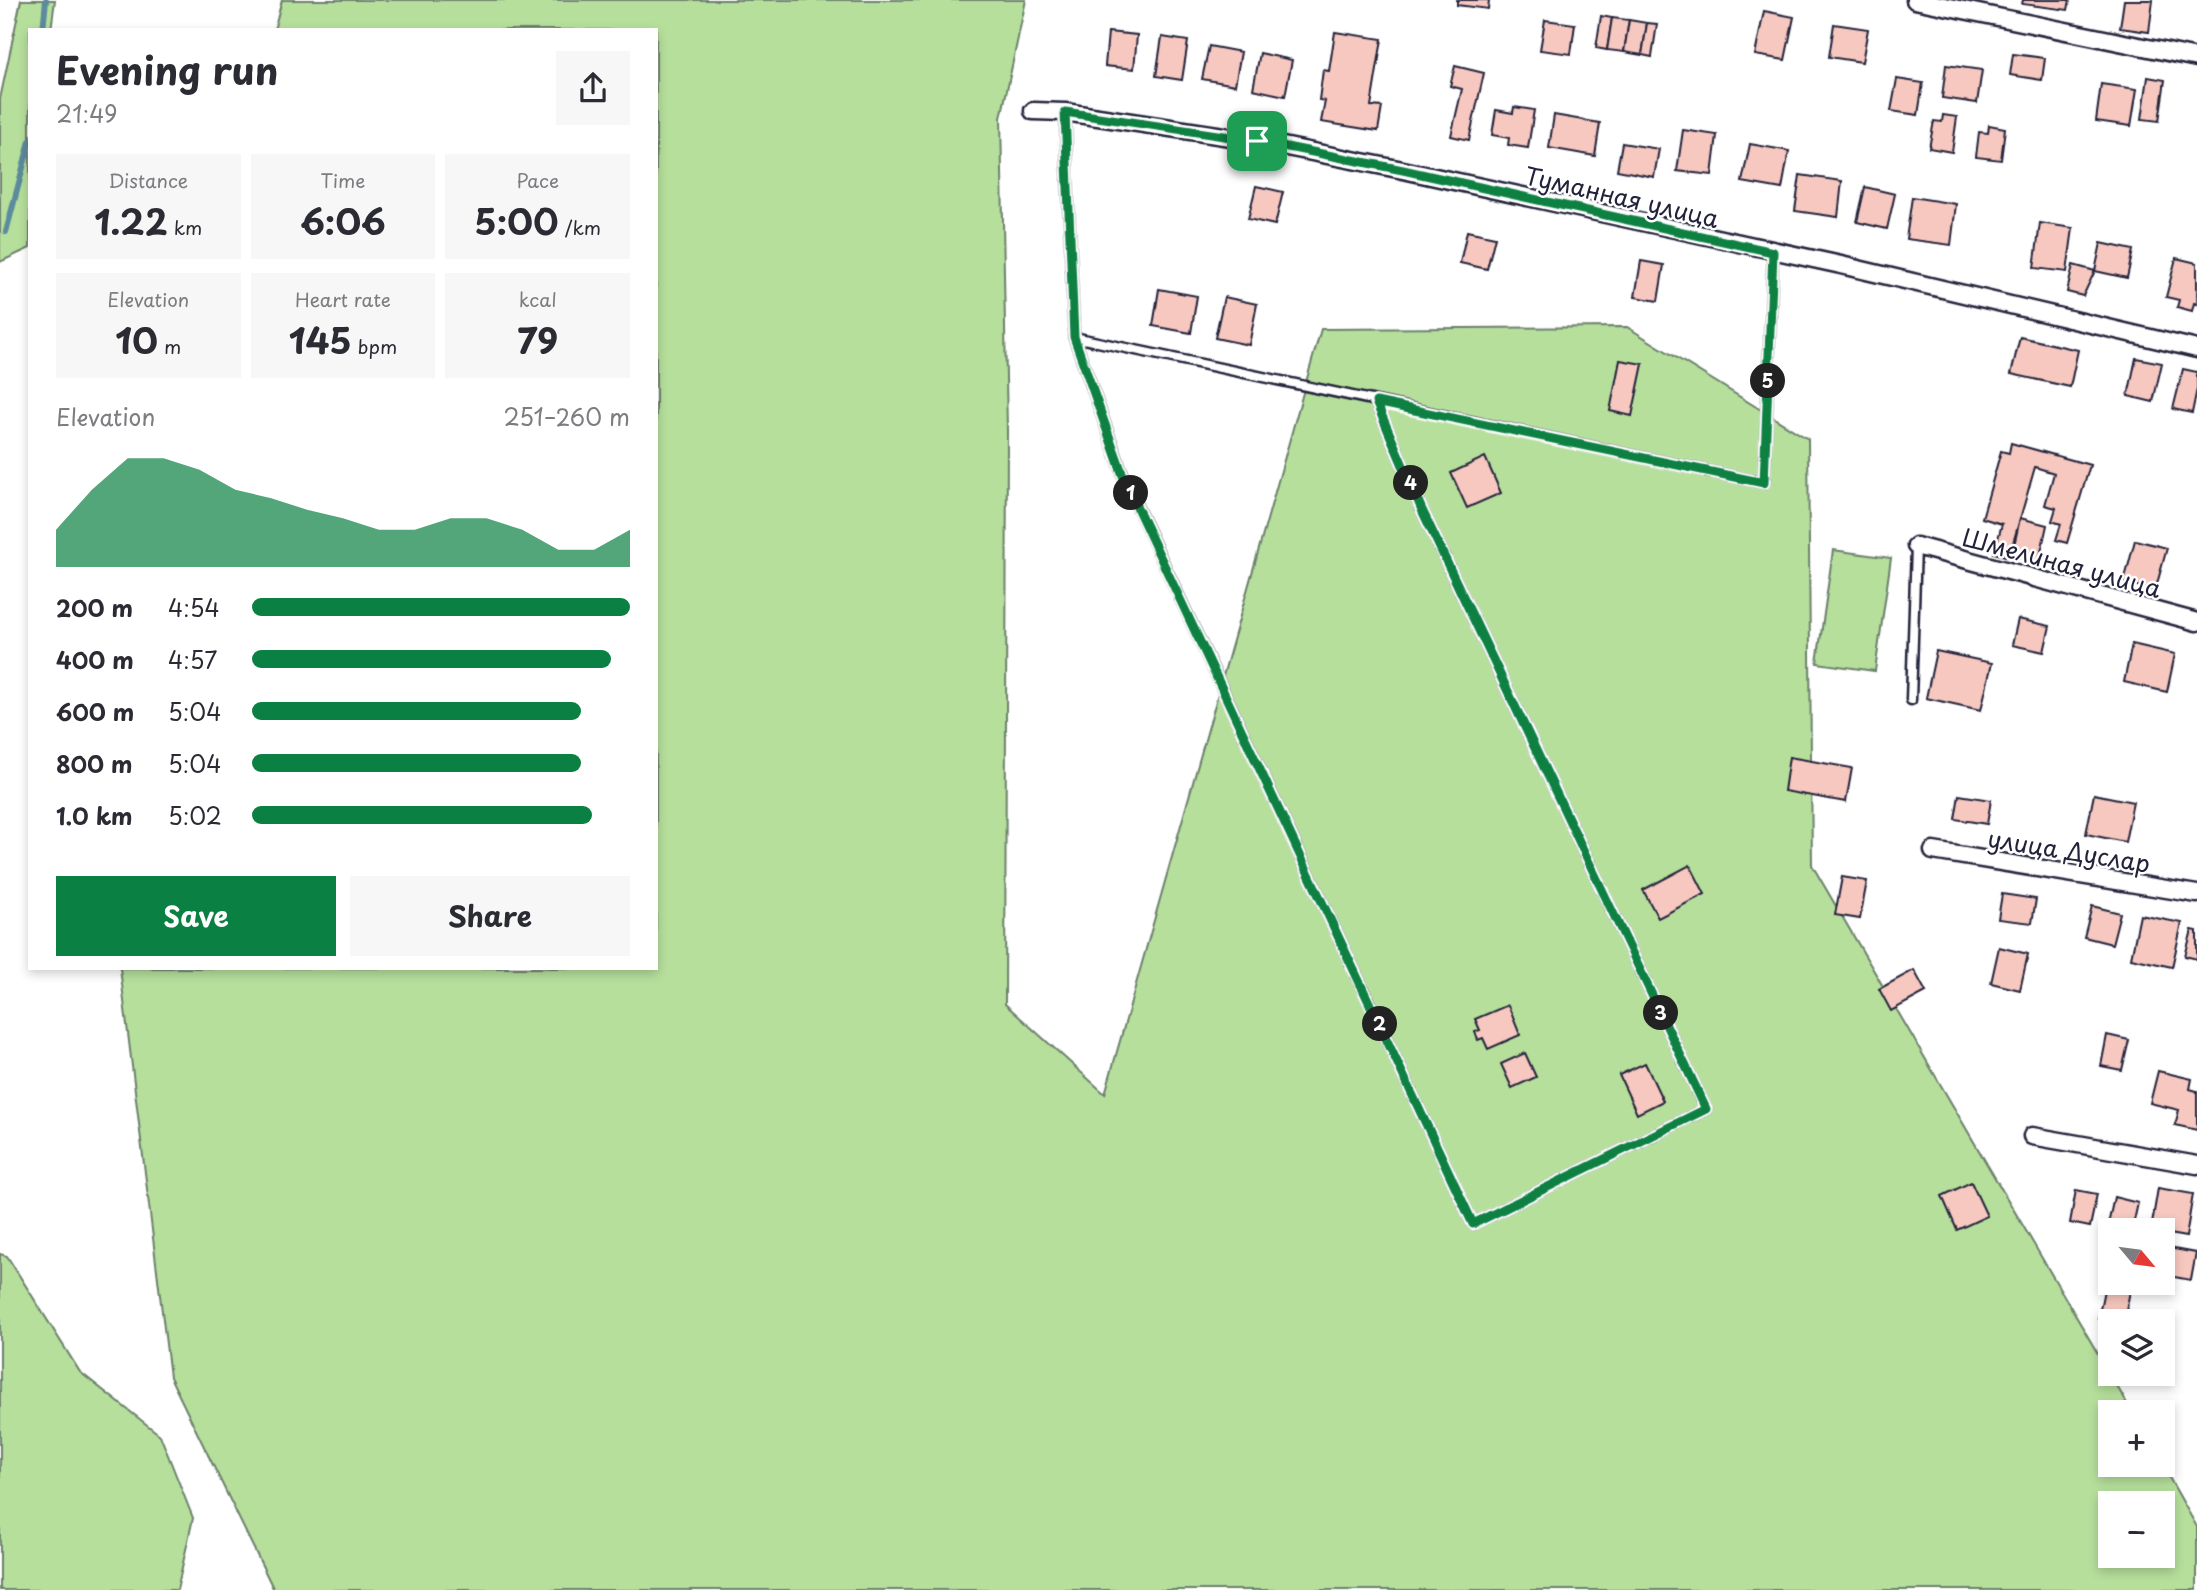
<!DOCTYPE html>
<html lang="en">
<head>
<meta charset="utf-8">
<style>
	body { margin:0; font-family:"Playpen Sans",sans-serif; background:#f7f7f7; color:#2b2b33; height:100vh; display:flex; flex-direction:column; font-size:26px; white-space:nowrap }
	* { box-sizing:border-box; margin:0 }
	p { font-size:23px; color:#7c7c81 }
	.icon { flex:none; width:38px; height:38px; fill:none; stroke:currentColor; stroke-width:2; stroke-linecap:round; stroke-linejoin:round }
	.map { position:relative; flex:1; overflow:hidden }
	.sheet { position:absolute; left:28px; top:28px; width:630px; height:942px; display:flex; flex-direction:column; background:#fff; border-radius:0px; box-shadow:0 4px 10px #0003 }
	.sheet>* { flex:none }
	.needle { width:46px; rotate:119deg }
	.tools { position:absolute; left:2098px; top:1218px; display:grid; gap:14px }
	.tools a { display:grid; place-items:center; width:77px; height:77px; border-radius:0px; background:#fff; box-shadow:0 4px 10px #0003; font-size:35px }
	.pin { position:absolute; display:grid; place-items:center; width:60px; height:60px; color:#fff; margin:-30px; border-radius:14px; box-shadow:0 4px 10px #0006 }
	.km { position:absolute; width:35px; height:35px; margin:-18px; border-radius:50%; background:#222; color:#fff; font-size:19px; line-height:35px; text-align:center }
	.round { display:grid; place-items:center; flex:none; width:74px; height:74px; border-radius:0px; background:#f7f7f7 }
	.headline { display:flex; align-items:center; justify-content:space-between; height:119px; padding:0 28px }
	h1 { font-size:38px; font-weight:700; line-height:52px }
	.stats { display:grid; grid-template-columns:repeat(3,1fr); gap:10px; height:119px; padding:7px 28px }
	.stats div { display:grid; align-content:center; border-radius:0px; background:#f7f7f7; text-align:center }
	.stats b { font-size:35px; font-weight:700 }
	.stats small { font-size:19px; font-weight:400 }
	.stats p { font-size:19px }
	.chart { height:196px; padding:14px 28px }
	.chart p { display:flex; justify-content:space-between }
	.chart svg { width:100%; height:126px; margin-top:7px; fill:#0b8043; opacity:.7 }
	.button { display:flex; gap:14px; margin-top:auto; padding:14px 28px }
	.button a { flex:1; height:80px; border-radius:0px; background:#0b8043; color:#fff; font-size:28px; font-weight:700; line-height:80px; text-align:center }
	.button a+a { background:#f7f7f7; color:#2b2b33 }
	ul { padding:0 28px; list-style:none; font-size:23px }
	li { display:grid; grid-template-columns:112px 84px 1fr; align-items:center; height:52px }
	li i { height:18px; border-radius:9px; background:#0b8043 }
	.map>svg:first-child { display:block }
	.green { fill:#b6df9c; stroke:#6c806c; stroke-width:2; fill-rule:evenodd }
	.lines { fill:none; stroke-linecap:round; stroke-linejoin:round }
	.stream { stroke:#5b8b9d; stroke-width:6 }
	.building { fill:#f7c8bf; stroke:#22223b; stroke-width:2 }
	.service-casing { stroke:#22223b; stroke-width:13 }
	.minor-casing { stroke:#22223b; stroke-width:21 }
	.service { stroke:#fff; stroke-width:8 }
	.minor { stroke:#fff; stroke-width:16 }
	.route-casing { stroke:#fff; stroke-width:14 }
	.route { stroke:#0b8043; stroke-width:9 }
	.labels { text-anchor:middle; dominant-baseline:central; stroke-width:5; stroke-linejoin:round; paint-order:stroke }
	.street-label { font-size:24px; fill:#22223b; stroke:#fff }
</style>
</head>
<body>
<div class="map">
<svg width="2197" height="1590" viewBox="0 0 2197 1590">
	<rect width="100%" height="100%" fill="#fff"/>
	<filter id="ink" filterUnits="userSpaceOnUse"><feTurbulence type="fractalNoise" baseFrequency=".0143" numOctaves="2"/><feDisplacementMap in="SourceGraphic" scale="14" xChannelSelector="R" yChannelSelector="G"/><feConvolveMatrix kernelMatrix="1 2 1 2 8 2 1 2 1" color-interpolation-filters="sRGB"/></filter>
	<g filter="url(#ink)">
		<g class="green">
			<polygon points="21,0 55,0 51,30 30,30 30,248 0,262 0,99"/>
			<path d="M282,0h744l-25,118 6,312 -2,574 100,90 216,-765 306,-2 181,112 4,426 320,547h-22v53h52l35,62v63h-1923l-104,-213 -50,-409h536v-938h-382zM2110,1503h53v53h-53z"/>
			<polygon points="1833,550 1891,558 1875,671 1817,663"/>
			<polygon points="0,1254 7,1256 80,1372 160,1435 193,1518 177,1590 0,1590"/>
		</g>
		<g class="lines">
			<g class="stream">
				<polyline points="43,30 46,0"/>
				<polyline points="6,232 30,141"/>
			</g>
		</g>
		<g class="building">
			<polygon points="1457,0 1489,0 1488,9 1457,5"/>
			<polygon points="2023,0 2070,0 2068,10 2022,4"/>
			<polygon points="2124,0 2153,0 2149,32 2120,28"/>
			<polygon points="1764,11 1794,17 1785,60 1755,55"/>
			<polygon points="1601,16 1612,18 1607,50 1596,48"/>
			<polygon points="1612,18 1629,20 1624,52 1607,50"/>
			<polygon points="1545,20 1575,24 1571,54 1540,50"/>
			<polygon points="1629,20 1647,23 1642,55 1624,52"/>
			<polygon points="1647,23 1657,24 1652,57 1642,55"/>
			<polygon points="1834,24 1868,29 1862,62 1829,57"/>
			<polygon points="1108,32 1137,35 1134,69 1105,66"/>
			<polygon points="1335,32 1382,39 1371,106 1382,107 1378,131 1321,122 1325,101 1319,100 1323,70 1329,71"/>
			<polygon points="1162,37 1188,41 1182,80 1156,76"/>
			<polygon points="1209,46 1241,52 1235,85 1202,79"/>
			<polygon points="1260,53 1292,60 1285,96 1253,89"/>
			<polygon points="2013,54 2045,58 2042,80 2010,75"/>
			<polygon points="1946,65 1982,70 1977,103 1942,98"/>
			<polygon points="1455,66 1484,73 1469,140 1451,136 1462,89 1450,86"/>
			<polygon points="2148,77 2165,80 2159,121 2142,119"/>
			<polygon points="1897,79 1923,83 1918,115 1891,111"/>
			<polygon points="2101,84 2137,89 2131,126 2096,121"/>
			<polygon points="1514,107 1534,110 1528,148 1508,145 1509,138 1492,135 1496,110 1513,113"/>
			<polygon points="1554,115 1600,123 1595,156 1549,148"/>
			<polygon points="1943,115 1957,117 1952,152 1929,148 1934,121 1942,122"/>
			<polygon points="1989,125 2005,128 2001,160 1976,157 1979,132 1988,133"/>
			<polygon points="1683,130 1717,135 1712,175 1677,171"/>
			<polygon points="1622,143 1659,149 1654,177 1617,170"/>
			<polygon points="1750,144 1789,151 1782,189 1742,182"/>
			<polygon points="1800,175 1842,181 1838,217 1795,211"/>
			<polygon points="1256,186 1283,192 1275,225 1248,219"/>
			<polygon points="1865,187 1895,194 1887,229 1857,222"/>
			<polygon points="1912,197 1956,204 1951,245 1906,239"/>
			<polygon points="2040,223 2073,228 2067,272 2034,268"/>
			<polygon points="1467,231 1495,237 1487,269 1460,263"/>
			<polygon points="2101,243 2133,250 2127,278 2095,271"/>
			<polygon points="2176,258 2197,263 2197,304 2194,303 2192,311 2177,307 2179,300 2166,297"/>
			<polygon points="1641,261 1664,265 1658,301 1635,297"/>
			<polygon points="2073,265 2095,271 2083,296 2067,292"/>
			<polygon points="1159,289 1197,296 1191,333 1153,326"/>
			<polygon points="1224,297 1257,304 1249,345 1215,338"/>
			<polygon points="2020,337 2078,350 2070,387 2011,374"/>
			<polygon points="2136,358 2162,363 2153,402 2128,396"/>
			<polygon points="1620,360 1643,364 1632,416 1610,411"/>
			<polygon points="2183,369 2197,372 2197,389 2192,413 2173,409"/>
			<polygon points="2011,443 2090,465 2067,543 2056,540 2061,524 2052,521 2056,508 2045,505 2054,473 2035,467 2009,557 1994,553 2002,524 1982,518 2001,451 2009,453"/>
			<polygon points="1485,457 1501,493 1467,508 1451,473"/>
			<polygon points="2020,518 2047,525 2039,561 2012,555"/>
			<polygon points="2135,540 2167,548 2155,591 2124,582"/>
			<polygon points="2018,619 2050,626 2044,652 2012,645"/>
			<polygon points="2132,644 2175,654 2167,692 2124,682"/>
			<polygon points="1936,651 1992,663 1981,710 1926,698"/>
			<polygon points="1789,757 1852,768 1846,802 1784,791"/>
			<polygon points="2094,794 2133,802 2125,842 2086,834"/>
			<polygon points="1959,795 1991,800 1987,824 1955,819"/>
			<polygon points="1690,865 1705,894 1658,918 1643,890"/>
			<polygon points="1842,877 1867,881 1860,919 1835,915"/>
			<polygon points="2002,894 2036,899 2032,923 1998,919"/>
			<polygon points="2092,906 2120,913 2112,944 2084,937"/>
			<polygon points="2140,915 2182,923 2172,967 2131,958"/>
			<polygon points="2192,930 2197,931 2197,959 2185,956"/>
			<polygon points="1999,947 2028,954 2020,990 1991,983"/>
			<polygon points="1914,970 1926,992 1891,1011 1879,989"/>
			<polygon points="1508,1005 1520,1035 1488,1049 1483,1038 1478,1040 1475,1032 1480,1030 1475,1019"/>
			<polygon points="2107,1035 2129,1040 2122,1070 2101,1066"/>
			<polygon points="1525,1053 1536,1077 1512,1088 1501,1064"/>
			<polygon points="1645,1063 1663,1101 1637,1114 1619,1075"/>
			<polygon points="2158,1071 2192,1079 2190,1089 2197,1091 2197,1130 2175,1125 2179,1110 2150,1103"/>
			<polygon points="1971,1182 1987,1216 1957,1230 1942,1196"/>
			<polygon points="2158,1188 2193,1194 2186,1237 2163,1233 2163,1230 2151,1230"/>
			<polygon points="2076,1190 2097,1194 2090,1227 2070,1223"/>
			<polygon points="2114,1197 2138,1203 2132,1230 2110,1230 2110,1235 2106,1234"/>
			<polygon points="2163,1247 2196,1253 2191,1280 2163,1275"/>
			<polygon points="2106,1280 2131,1286 2124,1321 2098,1319"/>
		</g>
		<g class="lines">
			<defs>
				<g id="service">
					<polyline points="1065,112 1074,337 1764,483 1773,252"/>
					<polyline points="1074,337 1126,483 1473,1224 1706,1109 1422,510 1376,402"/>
					<polyline points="1911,700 1916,546"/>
				</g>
				<g id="minor">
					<polyline points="1915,0 2197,58"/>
					<polyline points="1033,111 1065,112 1257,141 1403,170 1841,265 2197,349"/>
					<polyline points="1916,546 2197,622"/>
					<polyline points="1933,851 2197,894"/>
					<polyline points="2032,1136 2197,1165"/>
				</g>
			</defs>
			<use href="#service" class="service-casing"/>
			<use href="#minor" class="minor-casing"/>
			<use href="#service" class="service"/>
			<use href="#minor" class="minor"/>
		</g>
	</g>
	<g class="lines" filter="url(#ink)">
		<defs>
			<polygon id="route" points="1065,112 1257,141 1403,170 1773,252 1764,483 1376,402 1422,510 1706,1109 1473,1224 1126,484 1074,337"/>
		</defs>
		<use href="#route" class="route-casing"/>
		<use href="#route" class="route"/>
	</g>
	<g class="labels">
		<g class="street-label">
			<text transform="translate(1622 196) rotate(13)">Туманная улица</text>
			<text transform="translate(2062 562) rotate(15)">Шмелиная улица</text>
			<text transform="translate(2069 850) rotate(9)">улица Дуслар</text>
		</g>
	</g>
</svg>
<div class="tools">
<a><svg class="needle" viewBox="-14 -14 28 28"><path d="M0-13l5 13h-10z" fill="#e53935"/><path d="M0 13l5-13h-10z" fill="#7c7c81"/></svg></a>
<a><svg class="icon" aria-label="layers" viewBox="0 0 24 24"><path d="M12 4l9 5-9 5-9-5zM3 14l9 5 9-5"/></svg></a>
<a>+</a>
<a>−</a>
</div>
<div class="pin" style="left:1257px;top:141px;background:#1e9e55"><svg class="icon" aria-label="arrive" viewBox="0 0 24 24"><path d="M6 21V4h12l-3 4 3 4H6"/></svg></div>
<b class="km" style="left:1131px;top:493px">1</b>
<b class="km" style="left:1380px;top:1024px">2</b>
<b class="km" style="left:1661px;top:1013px">3</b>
<b class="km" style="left:1411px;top:483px">4</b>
<b class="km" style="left:1768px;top:381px">5</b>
<section class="sheet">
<div class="headline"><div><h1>Evening run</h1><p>21:49</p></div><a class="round"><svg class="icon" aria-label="share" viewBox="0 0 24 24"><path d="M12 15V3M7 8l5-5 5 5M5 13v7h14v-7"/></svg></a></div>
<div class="stats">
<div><p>Distance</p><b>1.22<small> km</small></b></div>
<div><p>Time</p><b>6:06</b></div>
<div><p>Pace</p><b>5:00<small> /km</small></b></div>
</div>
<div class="stats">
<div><p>Elevation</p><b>10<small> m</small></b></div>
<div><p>Heart rate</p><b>145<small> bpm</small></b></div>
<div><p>kcal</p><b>79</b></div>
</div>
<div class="chart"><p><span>Elevation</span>251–260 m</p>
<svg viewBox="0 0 160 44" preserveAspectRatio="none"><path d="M0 44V31L10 17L20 6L30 6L40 10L50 17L60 20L70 24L80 27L90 31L100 31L110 27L120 27L130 31L140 38L150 38L160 31V44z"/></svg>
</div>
<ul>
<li><b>200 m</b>4:54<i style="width:100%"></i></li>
<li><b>400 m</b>4:57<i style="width:95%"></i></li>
<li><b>600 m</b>5:04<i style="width:87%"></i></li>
<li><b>800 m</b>5:04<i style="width:87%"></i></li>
<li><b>1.0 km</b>5:02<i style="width:90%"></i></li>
</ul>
<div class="button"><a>Save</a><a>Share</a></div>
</section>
</div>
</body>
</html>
